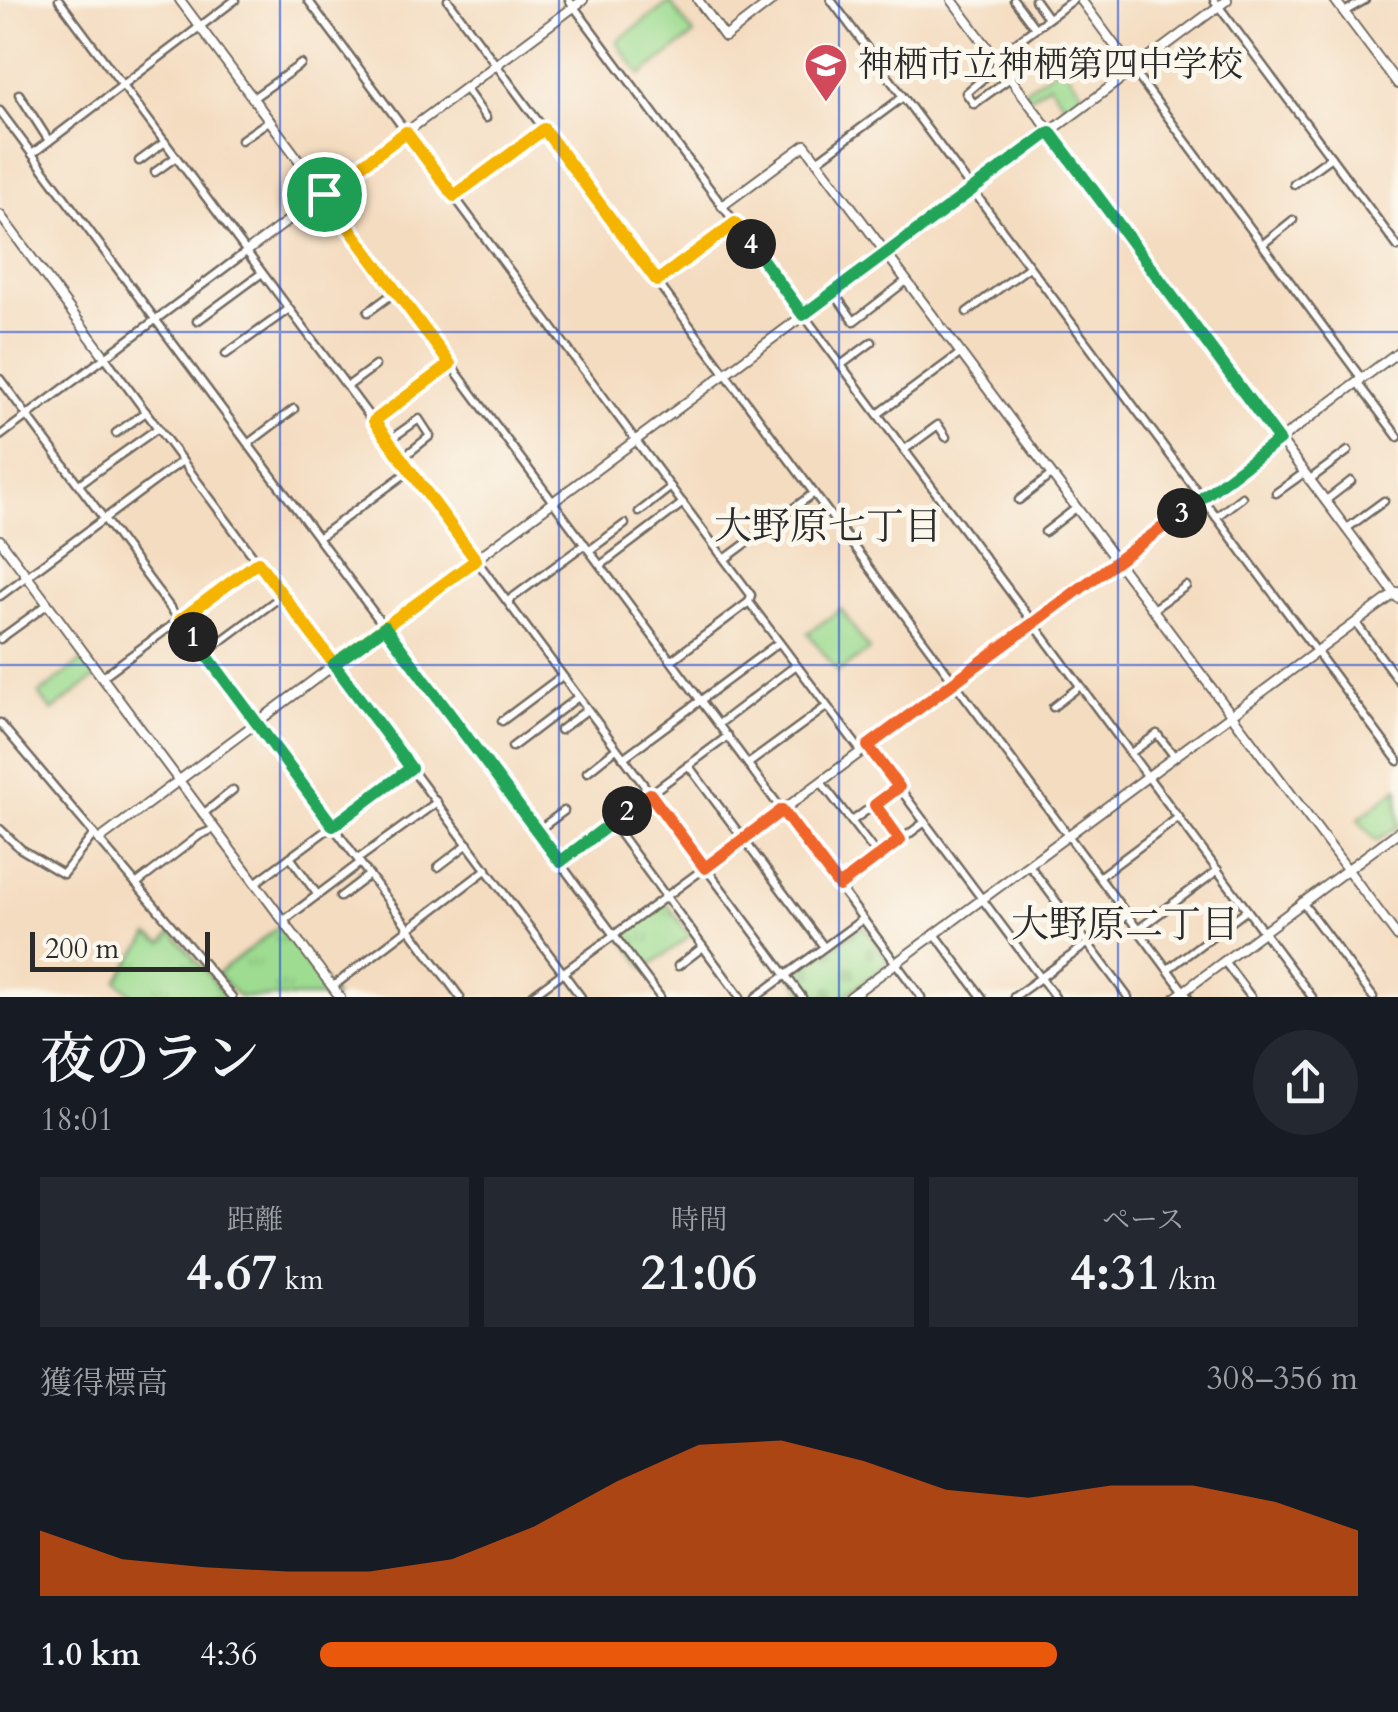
<!DOCTYPE html>
<html lang="ja">
<head>
<meta charset="utf-8">
<style>
	body { margin:0; font-family:Cardo,"Noto Serif JP",serif; background:#242831; color:#f1f3f6; height:100vh; display:flex; flex-direction:column; font-size:38px; white-space:nowrap }
	* { box-sizing:border-box; margin:0 }
	p { font-size:32px; color:#9ea1a6 }
	.icon { flex:none; width:55px; height:55px; fill:none; stroke:currentColor; stroke-width:2; stroke-linecap:round; stroke-linejoin:round }
	.map { position:relative; height:997px; overflow:hidden }
	.side { display:flex; flex-direction:column; background:#171b24; flex:1 }
	.side>* { flex:none }
	.scale { position:absolute; left:30px; bottom:25px; width:180px; box-sizing:border-box; padding-left:10px; border:5px solid #2b2b2b; border-top:0; font-size:28px; line-height:35px; white-space:nowrap; color:#2b2b2b; -webkit-text-stroke:8px #fbf7ec; paint-order:stroke }
	.pin { position:absolute; display:grid; place-items:center; width:85px; height:85px; color:#fff; margin:-42px; border:5px solid #fff; border-radius:50%; box-shadow:0 2px 10px #0007 }
	.km { position:absolute; width:50px; height:50px; margin:-25px; border-radius:50%; background:#222; color:#fff; font-size:28px; line-height:50px; text-align:center }
	.round { display:grid; place-items:center; flex:none; width:105px; height:105px; border-radius:52px; background:#242831 }
	.headline { display:flex; align-items:center; justify-content:space-between; height:170px; padding:0 40px }
	h1 { font-size:55px; font-weight:600; line-height:75px }
	.metrics { display:grid; grid-template-columns:repeat(3,1fr); gap:15px; height:170px; padding:10px 40px }
	.metrics div { display:grid; align-content:center; border-radius:0px; background:#242831; text-align:center }
	.metrics b { font-size:50px; font-weight:600 }
	.metrics small { font-size:28px; font-weight:400 }
	.metrics p { font-size:28px }
	.chart { height:280px; padding:20px 40px }
	.chart p { display:flex; justify-content:space-between }
	.chart svg { width:100%; height:180px; margin-top:10px; fill:#ea580c; opacity:.7 }
	ul { padding:0 40px; list-style:none; font-size:32px }
	li { display:grid; grid-template-columns:160px 120px 1fr; align-items:center; height:75px }
	li i { height:25px; border-radius:12px; background:#ea580c }
	.map>svg:first-child { display:block }
	.grass { fill:url(#grass-tufts); stroke:#64845e; stroke-width:2.5 }
	.cemetery { fill:url(#cemetery-stones); stroke:#64845e; stroke-width:2.5 }
	.green { fill:#9edc91; stroke:#64845e; stroke-width:2.5 }
	.lines { fill:none; stroke-linecap:round; stroke-linejoin:round }
	.minor-casing { stroke:#71695f; stroke-width:11 }
	.tertiary-casing { stroke:#71695f; stroke-width:12 }
	.minor { stroke:#fff; stroke-width:6 }
	.tertiary { stroke:#fff; stroke-width:8 }
	.split-1-casing { stroke:#fff; stroke-width:20 }
	.split-2-casing { stroke:#fff; stroke-width:20 }
	.split-3-casing { stroke:#fff; stroke-width:20 }
	.split-4-casing { stroke:#fff; stroke-width:20 }
	.split-5-casing { stroke:#fff; stroke-width:20 }
	.split-1 { stroke:#f5b400; stroke-width:12 }
	.split-2 { stroke:#22a559; stroke-width:12 }
	.split-3 { stroke:#f0652b; stroke-width:12 }
	.split-4 { stroke:#22a559; stroke-width:12 }
	.split-5 { stroke:#f5b400; stroke-width:12 }
	.grid { fill:none; stroke:#1d4ed8; stroke-width:2.5; stroke-opacity:0.55 }
	.labels { text-anchor:middle; dominant-baseline:central; stroke-width:10; stroke-linejoin:round; paint-order:stroke }
	.poi-label { font-size:35px; fill:#2b2b2b; stroke:#fbf7ec; text-anchor:start }
	.neighbourhood-label { font-size:38px; fill:#2b2b2b; stroke:#fbf7ec }
</style>
</head>
<body>
<div class="map">
<svg width="1398" height="997" viewBox="0 0 1398 997">
	<defs>
		<pattern id="grass-tufts" width="24" height="20" patternUnits="userSpaceOnUse" patternTransform="scale(2.5)"><rect width="24" height="20" fill="#9edc91"/><path d="M3 7l-1-3M5 7V3M7 7l1-3M15 17l-1-3M17 17v-4M19 17l1-3" fill="none" stroke="#88bd7d"/></pattern>
		<pattern id="cemetery-stones" width="16" height="16" patternUnits="userSpaceOnUse" patternTransform="scale(2.5)"><rect width="16" height="16" fill="#9edc91"/><path d="M2 7V4a2 2 0 0 1 4 0v3zM10 15v-3a2 2 0 0 1 4 0v3z" fill="#88bd7d"/></pattern>
	</defs>
	<rect width="100%" height="100%" fill="#fbf7ec"/>
	<filter id="ink" filterUnits="userSpaceOnUse"><feTurbulence type="fractalNoise" baseFrequency=".01" numOctaves="2"/><feDisplacementMap in="SourceGraphic" scale="20" xChannelSelector="R" yChannelSelector="G"/><feConvolveMatrix kernelMatrix="1 2 1 2 8 2 1 2 1" color-interpolation-filters="sRGB"/></filter>
	<filter id="wash" filterUnits="userSpaceOnUse"><feTurbulence type="fractalNoise" baseFrequency=".0048" numOctaves="4" result="noise"/><feDisplacementMap in="SourceGraphic" scale="40" xChannelSelector="R" yChannelSelector="G"/><feGaussianBlur stdDeviation="2.25" result="paint"/><feColorMatrix in="noise" values="0 0 0 0 0 0 0 0 0 0 0 0 0 0 0 0 0 1.4 0 .05"/><feComposite in="paint" operator="in"/></filter>
	<g filter="url(#wash)">
		<rect width="100%" height="100%" fill="#f4dcc0"/>
		<g class="grass">
			<polygon points="83,660 96,677 52,711 39,694"/>
			<polygon points="665,901 690,936 645,969 620,935"/>
			<polygon points="281,925 335,997 239,997 217,974"/>
			<polygon points="172,932 227,997 134,997 117,981 149,935 163,943"/>
		</g>
		<polygon class="cemetery" points="863,925 890,963 843,997 807,997 791,976"/>
		<g class="green">
			<polygon points="670,2 694,35 641,75 616,42"/>
			<polygon points="1062,64 1086,98 1068,110 1049,84 1029,98 1024,91"/>
			<polygon points="841,609 869,650 838,672 808,633"/>
			<polygon points="1398,788 1398,826 1376,841 1358,819"/>
		</g>
	</g>
	<g filter="url(#ink)">
		<g class="lines">
			<defs>
				<g id="minor">
					<polyline points="59,0 802,997"/>
					<polyline points="308,0 751,595 749,602 861,751"/>
					<polyline points="448,0 1188,997"/>
					<polyline points="569,0 1312,997"/>
					<polyline points="831,0 1398,761"/>
					<polyline points="1014,0 1035,28"/>
					<polyline points="1035,0 1048,18"/>
					<polyline points="1214,0 1398,247"/>
					<polyline points="1344,12 1365,0"/>
					<polyline points="995,58 1073,0"/>
					<polyline points="1000,64 966,93 974,104 1010,78"/>
					<polyline points="1133,70 1359,375 1359,385 1398,437"/>
					<polyline points="1009,76 1046,49"/>
					<polyline points="465,88 486,118"/>
					<polyline points="19,94 49,141"/>
					<polyline points="253,98 301,64"/>
					<polyline points="0,111 660,997"/>
					<polyline points="241,140 270,120"/>
					<polyline points="32,154 235,0"/>
					<polyline points="139,161 165,142"/>
					<polyline points="817,161 903,97"/>
					<polyline points="155,172 176,157"/>
					<polyline points="1294,184 1331,157"/>
					<polyline points="324,194 921,997"/>
					<polyline points="454,196 544,129"/>
					<polyline points="1263,244 1293,220"/>
					<polyline points="657,281 735,223"/>
					<polyline points="834,293 854,321 906,281"/>
					<polyline points="368,312 398,290"/>
					<polyline points="967,312 1029,267"/>
					<polyline points="197,321 262,273"/>
					<polyline points="226,354 289,309"/>
					<polyline points="105,357 581,997"/>
					<polyline points="841,365 872,342"/>
					<polyline points="0,379 460,997"/>
					<polyline points="348,386 375,366"/>
					<polyline points="878,414 961,353"/>
					<polyline points="374,421 450,363"/>
					<polyline points="116,433 146,412"/>
					<polyline points="0,436 246,252"/>
					<polyline points="388,441 419,419 430,436 401,459"/>
					<polyline points="249,443 294,409"/>
					<polyline points="904,450 938,425 946,437"/>
					<polyline points="1309,480 1348,451"/>
					<polyline points="79,484 158,428"/>
					<polyline points="1276,493 1304,473"/>
					<polyline points="1019,500 1051,475"/>
					<polyline points="1325,501 1351,481"/>
					<polyline points="639,512 671,487"/>
					<polyline points="1216,517 1242,497"/>
					<polyline points="1346,529 1384,501"/>
					<polyline points="1045,532 1076,508"/>
					<polyline points="318,538 409,471"/>
					<polyline points="590,550 625,524"/>
					<polyline points="725,559 814,493"/>
					<polyline points="601,565 683,503"/>
					<polyline points="0,596 182,461"/>
					<polyline points="508,601 585,544"/>
					<polyline points="1153,609 1186,586"/>
					<polyline points="1356,623 1398,680"/>
					<polyline points="0,639 48,604"/>
					<polyline points="205,653 283,595"/>
					<polyline points="672,660 749,602"/>
					<polyline points="102,677 258,562"/>
					<polyline points="1053,707 1080,686"/>
					<polyline points="502,721 562,676"/>
					<polyline points="0,723 232,997"/>
					<polyline points="719,724 795,666"/>
					<polyline points="560,730 587,710"/>
					<polyline points="868,746 1055,997"/>
					<polyline points="512,747 578,697"/>
					<polyline points="1131,753 1157,734 1175,757"/>
					<polyline points="623,758 778,643"/>
					<polyline points="748,764 826,707"/>
					<polyline points="688,765 824,947"/>
					<polyline points="587,772 616,749"/>
					<polyline points="821,782 878,856"/>
					<polyline points="875,805 900,840"/>
					<polyline points="203,814 233,790"/>
					<polyline points="852,821 899,787"/>
					<polyline points="611,822 740,997"/>
					<polyline points="0,829 21,849 63,874 94,834"/>
					<polyline points="537,831 564,811"/>
					<polyline points="290,857 317,894"/>
					<polyline points="358,859 437,802"/>
					<polyline points="560,861 728,736"/>
					<polyline points="1029,865 1128,997"/>
					<polyline points="438,867 468,844"/>
					<polyline points="1099,877 1179,817"/>
					<polyline points="255,883 411,768"/>
					<polyline points="136,884 200,835 214,829"/>
					<polyline points="839,886 925,822"/>
					<polyline points="340,897 369,875"/>
					<polyline points="1302,902 1373,997"/>
					<polyline points="283,921 360,863"/>
					<polyline points="1140,928 1218,870"/>
					<polyline points="935,934 982,997"/>
					<polyline points="1224,961 1251,997"/>
					<polyline points="678,966 703,947"/>
					<polyline points="1168,969 1247,910"/>
					<polyline points="332,987 487,869"/>
					<polyline points="530,997 744,839"/>
					<polyline points="756,997 863,919"/>
					<polyline points="1014,997 1127,915"/>
				</g>
				<g id="tertiary">
					<polyline points="180,0 324,194"/>
					<polyline points="698,0 725,37 773,0"/>
					<polyline points="952,0 1398,598"/>
					<polyline points="1081,0 1133,70"/>
					<polyline points="1335,0 1398,84"/>
					<polyline points="722,206 805,145 1398,937"/>
					<polyline points="0,215 105,357"/>
					<polyline points="246,252 583,0"/>
					<polyline points="0,540 340,997"/>
					<polyline points="744,839 1398,352"/>
					<polyline points="99,840 1227,0"/>
					<polyline points="850,997 1397,592"/>
					<polyline points="1176,997 1398,832"/>
				</g>
			</defs>
			<use href="#minor" class="minor-casing"/>
			<use href="#tertiary" class="tertiary-casing"/>
			<use href="#minor" class="minor"/>
			<use href="#tertiary" class="tertiary"/>
		</g>
	</g>
	<g class="lines" filter="url(#ink)">
		<defs>
			<polyline id="split-1" points="193,637 180,620 258,562 334,664 476,560 374,421 450,364 324,194"/>
			<polyline id="split-2" points="193,637 333,826 411,768 334,664 385,627 560,862 627,811"/>
			<polyline id="split-3" points="627,811 650,794 705,868 782,810 839,886 900,840 875,805 899,787 868,746 1182,513"/>
			<polyline id="split-4" points="751,244 803,315 1050,132 1279,440 1182,513"/>
			<polyline id="split-5" points="324,194 406,132 454,196 544,129 657,281 735,223 751,244"/>
		</defs>
		<use href="#split-1" class="split-1-casing"/>
		<use href="#split-2" class="split-2-casing"/>
		<use href="#split-3" class="split-3-casing"/>
		<use href="#split-4" class="split-4-casing"/>
		<use href="#split-5" class="split-5-casing"/>
		<use href="#split-1" class="split-1"/>
		<use href="#split-2" class="split-2"/>
		<use href="#split-3" class="split-3"/>
		<use href="#split-4" class="split-4"/>
		<use href="#split-5" class="split-5"/>
	</g>
	<path class="grid" d="M280,0v997M559,0v997M839,0v997M1118,0v997M0,332h1398M0,665h1398"/>
	<defs>
		<symbol id="school-pin" viewBox="-11 -11 22 30"><path d="M0 17L-7.5 6A9.5 9.5 0 1 1 7.5 6Z" fill="#d1495b" stroke="#fbf7ec"/><path d="M0-5L7-2L0 1L-7-2ZM-4 1L0 2.5L4 1V4Q0 6-4 4Z" fill="#fff"/></symbol>
	</defs>
	<g fill-rule="evenodd">
		<use href="#school-pin" x="801" y="40" width="50" height="68"/>
	</g>
	<g class="labels">
		<g class="poi-label">
			<text x="858" y="65">神栖市立神栖第四中学校</text>
		</g>
		<g class="neighbourhood-label">
			<text x="828" y="527">大野原七丁目</text>
			<text x="1125" y="925">大野原二丁目</text>
		</g>
	</g>
</svg>
<div class="scale">200 m</div>
<div class="pin" style="left:324px;top:194px;background:#1e9e55"><svg class="icon" aria-label="arrive" viewBox="0 0 24 24"><path d="M6 21V4h12l-3 4 3 4H6"/></svg></div>
<b class="km" style="left:193px;top:637px">1</b>
<b class="km" style="left:627px;top:811px">2</b>
<b class="km" style="left:1182px;top:513px">3</b>
<b class="km" style="left:751px;top:244px">4</b>
</div>
<section class="side">
<div class="headline"><div><h1>夜のラン</h1><p>18:01</p></div><a class="round"><svg class="icon" aria-label="share" viewBox="0 0 24 24"><path d="M12 15V3M7 8l5-5 5 5M5 13v7h14v-7"/></svg></a></div>
<div class="metrics">
<div><p>距離</p><b>4.67<small> km</small></b></div>
<div><p>時間</p><b>21:06</b></div>
<div><p>ペース</p><b>4:31<small> /km</small></b></div>
</div>
<div class="chart"><p><span>獲得標高</span>308–356 m</p>
<svg viewBox="0 0 160 44" preserveAspectRatio="none"><path d="M0 44V28L10 35L20 37L30 38L40 38L50 35L60 27L70 16L80 7L90 6L100 11L110 18L120 20L130 17L140 17L150 21L160 28V44z"/></svg>
</div>
<ul>
<li><b>1.0 km</b>4:36<i style="width:71%"></i></li>
</ul>
</section>
</body>
</html>
